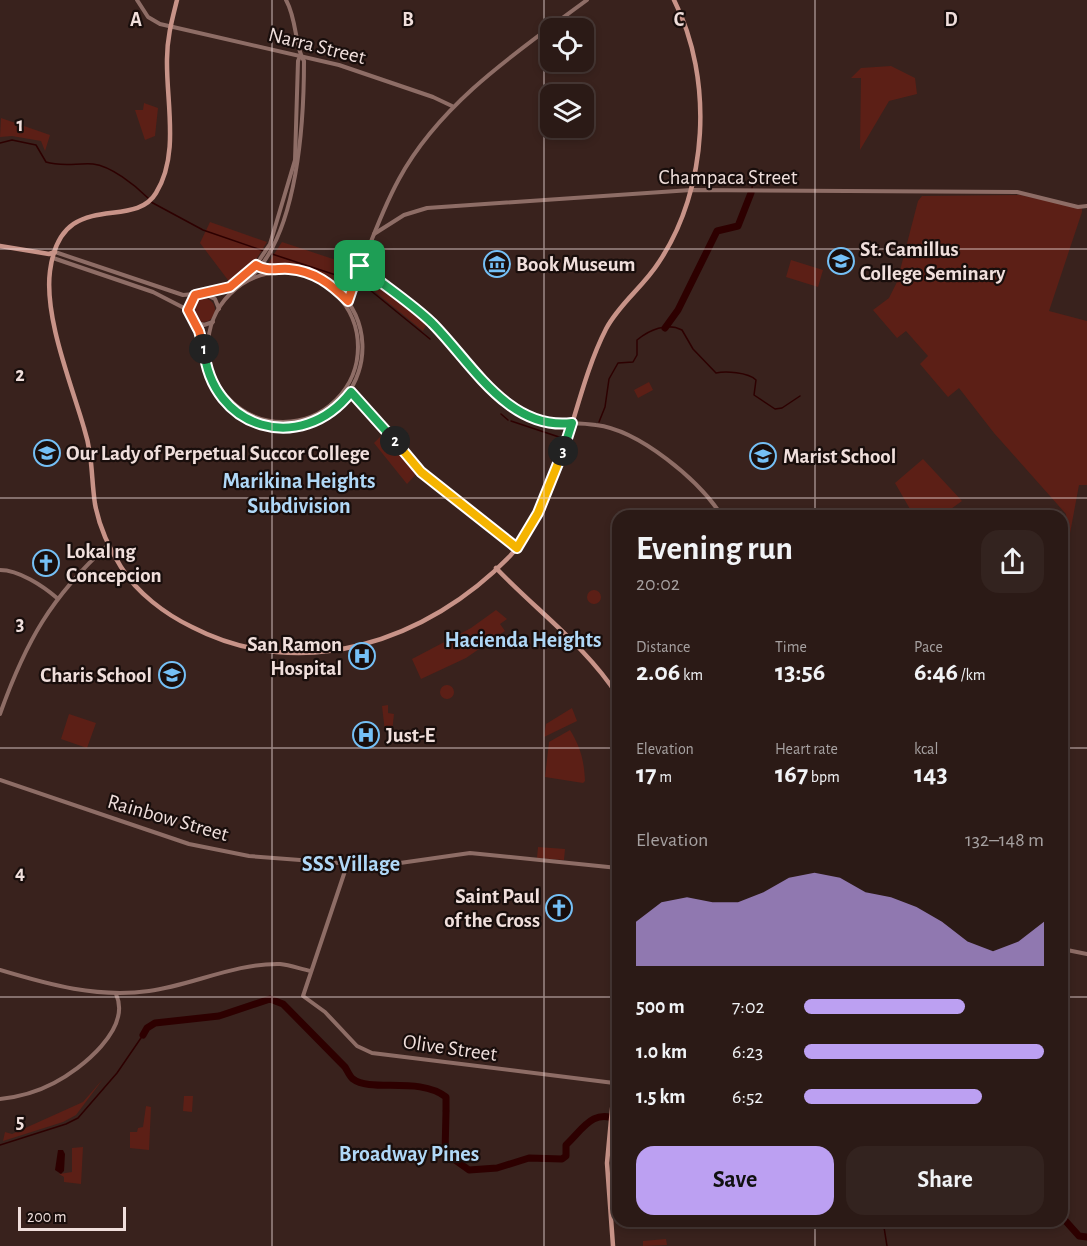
<!DOCTYPE html>
<html lang="en">
<head>
<meta charset="utf-8">
<style>
	body { margin:0; font-family:"Alegreya Sans",sans-serif; background:#33231f; color:#f1f3f6; height:100vh; display:flex; flex-direction:column; font-size:22px; white-space:nowrap }
	* { box-sizing:border-box; margin:0 }
	p { font-size:20px; color:#a6a1a1 }
	.icon { flex:none; width:33px; height:33px; fill:none; stroke:currentColor; stroke-width:2; stroke-linecap:round; stroke-linejoin:round }
	.map { position:relative; flex:1; overflow:hidden }
	.side { position:absolute; left:612px; top:510px; width:456px; height:717px; display:flex; flex-direction:column; background:#2b1a16; border-radius:18px; box-shadow:0 3px 9px #0003,0 0 0 2px #473835 }
	.side>* { flex:none }
	.tools { position:absolute; left:540px; top:18px; display:grid; gap:12px }
	.tools a { display:grid; place-items:center; width:54px; height:54px; border-radius:12px; background:#2b1a16; box-shadow:0 3px 9px #0003,0 0 0 2px #473835; font-size:30px }
	.scale { position:absolute; left:18px; bottom:15px; width:108px; box-sizing:border-box; padding-left:6px; border:3px solid #f0dfdc; border-top:0; font-size:16px; line-height:21px; white-space:nowrap; color:#f0dfdc; -webkit-text-stroke:4px #190e0c; paint-order:stroke }
	.pin { position:absolute; display:grid; place-items:center; width:51px; height:51px; color:#fff; margin:-26px; border-radius:12px; box-shadow:0 3px 9px #0006 }
	.km { position:absolute; width:30px; height:30px; margin:-15px; border-radius:50%; background:#222; color:#fff; font-size:16px; line-height:30px; text-align:center }
	.round { display:grid; place-items:center; flex:none; width:63px; height:63px; border-radius:18px; background:#33231f }
	.overview { display:flex; align-items:center; justify-content:space-between; height:102px; padding:0 24px }
	h1 { font-size:33px; font-weight:600; line-height:45px }
	.metrics { display:grid; grid-template-columns:repeat(3,1fr); gap:9px; height:102px; padding:6px 24px }
	.metrics div { display:grid; align-content:center }
	.metrics b { font-size:26px; font-weight:600 }
	.metrics small { font-size:16px; font-weight:400 }
	.metrics p { font-size:16px }
	.chart { height:168px; padding:12px 24px }
	.chart p { display:flex; justify-content:space-between }
	.chart svg { width:100%; height:108px; margin-top:6px; fill:#bca0f2; opacity:.7 }
	.action { display:flex; gap:12px; margin-top:auto; padding:12px 24px }
	.action a { flex:1; height:69px; border-radius:18px; background:#bca0f2; color:#111; font-size:24px; font-weight:600; line-height:69px; text-align:center }
	.action a+a { background:#33231f; color:#f1f3f6 }
	ul { padding:0 24px; list-style:none; font-size:20px }
	li { display:grid; grid-template-columns:96px 72px 1fr; align-items:center; height:45px }
	li i { height:15px; border-radius:8px; background:#bca0f2 }
	.map>svg:first-child { display:block }
	.green { fill:#5c1f16 }
	.water { fill:#2d0000 }
	.lines { fill:none; stroke-linecap:round; stroke-linejoin:round }
	.stream { stroke:#2d0000; stroke-width:1.5 }
	.river { stroke:#2d0000; stroke-width:7 }
	.tertiary { stroke:#8e6d66; stroke-width:4 }
	.secondary { stroke:#c89388; stroke-width:4.5 }
	.split-1-casing { stroke:#fff; stroke-width:12 }
	.split-2-casing { stroke:#fff; stroke-width:12 }
	.split-3-casing { stroke:#fff; stroke-width:12 }
	.split-4-casing { stroke:#fff; stroke-width:12 }
	.split-1 { stroke:#f0652b; stroke-width:8 }
	.split-2 { stroke:#22a559; stroke-width:8 }
	.split-3 { stroke:#f5b400; stroke-width:8 }
	.split-4 { stroke:#22a559; stroke-width:8 }
	.grid { fill:none; stroke:#f0dfdc; stroke-width:1.5; stroke-opacity:0.55 }
	.labels { text-anchor:middle; dominant-baseline:central; stroke-width:4.5; stroke-linejoin:round; paint-order:stroke }
	.street-label { font-size:21px; fill:#f0dfdc; stroke:#190e0c }
	.poi-label { font-size:21px; font-weight:bold; fill:#f0dfdc; stroke:#190e0c; text-anchor:start }
	.neighbourhood-label { font-size:22px; font-weight:bold; fill:#b0d8f7; stroke:#190e0c }
	.grid-label { font-size:20px; text-anchor:middle; font-weight:bold; fill:#f0dfdc; stroke:#190e0c; stroke-width:4.5; stroke-linejoin:round; paint-order:stroke }
</style>
</head>
<body>
<div class="map">
<svg width="1087" height="1246" viewBox="0 0 1087 1246">
	<rect width="100%" height="100%" fill="#39221d"/>
	<g class="green">
		<polygon points="891,66 915,78 917,94 889,101 860,150 861,78 851,78 861,68"/>
		<polygon points="144,103 158,108 155,136 145,140 135,110 143,110"/>
		<polygon points="1,118 50,135 45,151 41,141 12,136 0,137"/>
		<polygon points="1020,195 1082,208 1082,212 1049,311 1087,321 1087,485 1079,485 1068,544 1066,514 994,433 959,388 948,397 920,364 928,356 906,331 897,338 873,310 889,298 897,282 918,201 922,196"/>
		<polygon points="210,222 267,242 254,263 231,284 200,243"/>
		<path d="M282,242l72,24 -11,25c-23,-21 -46,-26 -76,-26z"/>
		<polygon points="791,260 823,270 818,287 786,277"/>
		<polygon points="361,270 428,322 423,331 357,277"/>
		<circle cx="203" cy="310" r="12"/>
		<polygon points="649,382 653,390 638,398 634,390"/>
		<polygon points="386,431 418,472 407,484 374,443"/>
		<polygon points="923,459 962,501 941,516 914,516 895,483"/>
		<circle cx="594" cy="597" r="7"/>
		<polygon points="496,610 507,619 500,624 505,631 466,658 421,679 412,659 471,628"/>
		<circle cx="447" cy="692" r="7"/>
		<polygon points="388,705 388,713 394,714 392,732 385,732 382,706"/>
		<polygon points="572,708 577,721 544,737 546,724"/>
		<polygon points="69,714 96,723 87,748 61,739"/>
		<path d="M570,730c11,18 14,31 15,51l-2,2 -38,-6 4,-35z"/>
		<polygon points="538,847 565,849 564,860 537,858"/>
		<polygon points="103,1079 76,1115 63,1122 3,1141 5,1132 12,1134 83,1102"/>
		<polygon points="184,1096 193,1096 192,1112 183,1111"/>
		<polygon points="146,1106 151,1107 149,1150 130,1148 130,1132 137,1132 138,1128 143,1127"/>
		<polygon points="83,1147 81,1184 64,1182 64,1177 59,1174 72,1172 72,1148"/>
		<polygon points="666,1239 667,1245 643,1246 643,1241"/>
	</g>
	<polygon class="water" points="58,1150 63,1150 65,1154 64,1171 61,1174 55,1170"/>
	<g class="lines">
		<g class="stream">
			<path d="M0,143l12,-3 24,5 10,17c15,5 31,1 47,2 18,2 42,21 55,34"/>
			<polyline points="752,188 754,174"/>
			<polyline points="151,202 203,230 264,251"/>
			<polyline points="272,254 348,279"/>
			<polyline points="359,281 430,339"/>
			<polyline points="501,414 508,420"/>
			<polyline points="511,421 562,438"/>
			<path d="M599,422l6,-15 4,-28 9,-16 15,-1 4,-7v-15c12,-10 30,-18 45,-10l11,19 23,24c9,-2 32,-1 40,7l-2,15 21,14 7,-1 18,-12"/>
			<polyline points="0,1145 66,1124 78,1118 117,1073 143,1035"/>
			<polyline points="883,1221 887,1246"/>
		</g>
		<g class="river">
			<polyline points="665,328 678,310 717,231 738,226 751,193"/>
			<path d="M143,1035l4,-7 8,-5 64,-7 51,-17 13,5 62,63c2,3 5,10 8,12 18,14 66,-3 93,18v13"/>
			<path d="M446,1112l-1,41 24,17 28,-2 32,-10 33,1 4,-3v-11c17,-16 27,-37 52,-25"/>
			<polyline points="1062,1217 1079,1236 1087,1237"/>
		</g>
		<g class="tertiary">
			<polyline points="137,0 148,17 160,24 339,65 433,97 452,106"/>
			<polyline points="374,234 404,215 427,208 691,190 1017,192 1078,207 1087,206"/>
			<polyline points="55,252 183,295 218,292 234,284 256,265 270,244 295,160 298,61 300,56"/>
			<polyline points="53,258 153,292 188,310"/>
			<path d="M360,266c23,19 50,36 71,57 26,24 56,70 85,88 26,15 52,10 80,14 43,5 103,55 126,91"/>
			<circle cx="283" cy="347" r="75"/>
			<path d="M252,276c46,-45 52,-154 52,-215 -9,-13 -7,-42 -18,-61"/>
			<path d="M195,295l-7,11c-1,13 13,24 15,38 3,15 4,29 12,44 7,12 16,21 28,28 81,50 162,-60 94,-127 -13,-12 -32,-20 -50,-21 -11,0 -22,4 -31,-3"/>
			<polyline points="207,295 215,299 219,309"/>
			<path d="M347,302c18,-41 30,-83 52,-123 41,-76 119,-128 188,-179"/>
			<polyline points="195,322 204,325 213,322"/>
			<polyline points="350,391 421,472 517,548"/>
			<path d="M0,570c19,0 43,16 57,28"/>
			<path d="M0,714c26,-73 51,-117 109,-170"/>
			<polyline points="0,780 189,844 249,856 379,866 470,853 618,868"/>
			<polyline points="347,865 303,996 325,1012 357,1046 372,1053 614,1083"/>
			<polyline points="1062,949 1087,954"/>
			<path d="M0,970c50,15 97,28 149,21 44,-6 86,-28 131,-27 10,1 21,5 31,7"/>
			<path d="M0,1099c19,-2 37,-7 54,-16 27,-14 78,-54 62,-89"/>
		</g>
		<g class="secondary">
			<path d="M177,0c-5,20 -10,38 -10,59 -1,43 13,95 -11,134 -23,39 -95,-7 -106,78 -6,46 21,112 34,157 9,28 7,49 11,76 4,22 14,44 26,63 16,26 44,47 71,60 110,57 236,14 318,-71 54,-57 61,-159 96,-227 13,-25 38,-43 53,-67 49,-73 55,-183 15,-262"/>
			<polyline points="0,246 49,254 55,252"/>
			<path d="M496,568c41,43 90,78 122,128"/>
			<polyline points="613,1246 607,1163 618,1045"/>
		</g>
	</g>
	<g class="lines">
		<defs>
			<path id="split-1" d="M204,349l-5,-18 -11,-21 7,-15 35,-8 26,-22c10,7 22,3 33,4 25,2 42,15 59,32l12,-35"/>
			<path id="split-2" d="M204,349c7,80 97,107 147,43l44,49"/>
			<polyline id="split-3" points="395,441 421,472 517,548 538,513 563,451"/>
			<path id="split-4" d="M360,266c23,19 50,36 72,57 39,39 76,108 140,100l-9,28"/>
		</defs>
		<use href="#split-1" class="split-1-casing"/>
		<use href="#split-2" class="split-2-casing"/>
		<use href="#split-3" class="split-3-casing"/>
		<use href="#split-4" class="split-4-casing"/>
		<use href="#split-1" class="split-1"/>
		<use href="#split-2" class="split-2"/>
		<use href="#split-3" class="split-3"/>
		<use href="#split-4" class="split-4"/>
	</g>
	<path class="grid" d="M272,0v1246M544,0v1246M815,0v516M0,249h1087M0,498h1087M0,748h618M1062,748h25M0,997h618M1062,997h25M815,1221v25"/>
	<defs>
		<symbol id="university-ring" viewBox="-11 -11 22 22"><circle r="9.5" fill="#190e0c" stroke="#75c0f6" stroke-width="1.5"/><path d="M0-5L7-2L0 1L-7-2ZM-4 1L0 2.5L4 1V4Q0 6-4 4Z" fill="#75c0f6"/></symbol>
		<symbol id="museum-ring" viewBox="-11 -11 22 22"><circle r="9.5" fill="#190e0c" stroke="#75c0f6" stroke-width="1.5"/><path d="M0-6L6-3V-2H-6V-3ZM-5-1h2V3h-2ZM-1-1h2V3h-2ZM3-1h2V3H3ZM-6 4H6V6H-6Z" fill="#75c0f6"/></symbol>
		<symbol id="school-ring" viewBox="-11 -11 22 22"><circle r="9.5" fill="#190e0c" stroke="#75c0f6" stroke-width="1.5"/><path d="M0-5L7-2L0 1L-7-2ZM-4 1L0 2.5L4 1V4Q0 6-4 4Z" fill="#75c0f6"/></symbol>
		<symbol id="church-ring" viewBox="-11 -11 22 22"><circle r="9.5" fill="#190e0c" stroke="#75c0f6" stroke-width="1.5"/><path d="M-1.2-6h2.4v3.5h3.3v2.4h-3.3V6h-2.4V-.1h-3.3v-2.4h3.3Z" fill="#75c0f6"/></symbol>
		<symbol id="hospital-ring" viewBox="-11 -11 22 22"><circle r="9.5" fill="#190e0c" stroke="#75c0f6" stroke-width="1.5"/><path d="M-5-5h3v3.5h4V-5h3V5h-3V1.5h-4V5h-3Z" fill="#75c0f6"/></symbol>
	</defs>
	<g fill-rule="evenodd">
		<use href="#university-ring" x="826" y="246" width="30" height="30"/>
		<use href="#museum-ring" x="482" y="249" width="30" height="30"/>
		<use href="#university-ring" x="32" y="438" width="30" height="30"/>
		<use href="#school-ring" x="748" y="441" width="30" height="30"/>
		<use href="#church-ring" x="31" y="548" width="30" height="30"/>
		<use href="#hospital-ring" x="347" y="641" width="30" height="30"/>
		<use href="#school-ring" x="157" y="660" width="30" height="30"/>
		<use href="#hospital-ring" x="351" y="720" width="30" height="30"/>
		<use href="#church-ring" x="544" y="893" width="30" height="30"/>
	</g>
	<g class="labels">
		<g class="street-label">
			<text transform="translate(317 46) rotate(14)">Narra Street</text>
			<text x="728" y="177">Champaca Street</text>
			<text transform="translate(168 818) rotate(16)">Rainbow Street</text>
			<text transform="translate(450 1048) rotate(8)">Olive Street</text>
		</g>
		<g class="poi-label">
			<text x="860" y="249">St. Camillus<tspan x="860" dy="24">College Seminary</tspan></text>
			<text x="516" y="264">Book Museum</text>
			<text x="66" y="453">Our Lady of Perpetual Succor College</text>
			<text x="783" y="456">Marist School</text>
			<text x="66" y="551">Lokal ng<tspan x="66" dy="24">Concepcion</tspan></text>
			<text x="342" y="644" text-anchor="end">San Ramon<tspan x="342" dy="24">Hospital</tspan></text>
			<text x="152" y="675" text-anchor="end">Charis School</text>
			<text x="386" y="735">Just-E</text>
			<text x="540" y="896" text-anchor="end">Saint Paul<tspan x="540" dy="24">of the Cross</tspan></text>
		</g>
		<g class="neighbourhood-label">
			<text x="299" y="481">Marikina Heights<tspan x="299" dy="25">Subdivision</tspan></text>
			<text x="523" y="640">Hacienda Heights</text>
			<text x="351" y="864">SSS Village</text>
			<text x="409" y="1154">Broadway Pines</text>
		</g>
	</g>
	<g class="grid-label">
		<text x="136" y="26">A</text>
		<text x="408" y="26">B</text>
		<text x="679" y="26">C</text>
		<text x="951" y="26">D</text>
		<text x="20" y="131">1</text>
		<text x="20" y="381">2</text>
		<text x="20" y="630">3</text>
		<text x="20" y="879">4</text>
		<text x="20" y="1128">5</text>
	</g>
</svg>
<div class="tools">
<a><svg class="icon" aria-label="locate" viewBox="0 0 24 24"><circle cx="12" cy="12" r="6"/><path d="M12 2v4M12 18v4M2 12h4M18 12h4"/></svg></a>
<a><svg class="icon" aria-label="layers" viewBox="0 0 24 24"><path d="M12 4l9 5-9 5-9-5zM3 14l9 5 9-5"/></svg></a>
</div>
<div class="scale">200 m</div>
<div class="pin" style="left:360px;top:266px;background:#1e9e55"><svg class="icon" aria-label="arrive" viewBox="0 0 24 24"><path d="M6 21V4h12l-3 4 3 4H6"/></svg></div>
<b class="km" style="left:204px;top:349px">1</b>
<b class="km" style="left:395px;top:441px">2</b>
<b class="km" style="left:563px;top:451px">3</b>
<section class="side">
<div class="overview"><div><h1>Evening run</h1><p>20:02</p></div><a class="round"><svg class="icon" aria-label="share" viewBox="0 0 24 24"><path d="M12 15V3M7 8l5-5 5 5M5 13v7h14v-7"/></svg></a></div>
<div class="metrics">
<div><p>Distance</p><b>2.06<small> km</small></b></div>
<div><p>Time</p><b>13:56</b></div>
<div><p>Pace</p><b>6:46<small> /km</small></b></div>
</div>
<div class="metrics">
<div><p>Elevation</p><b>17<small> m</small></b></div>
<div><p>Heart rate</p><b>167<small> bpm</small></b></div>
<div><p>kcal</p><b>143</b></div>
</div>
<div class="chart"><p><span>Elevation</span>132–148 m</p>
<svg viewBox="0 0 160 44" preserveAspectRatio="none"><path d="M0 44V26L10 18L20 16L30 18L40 18L50 14L60 8L70 6L80 8L90 14L100 16L110 20L120 26L130 34L140 38L150 34L160 26V44z"/></svg>
</div>
<ul>
<li><b>500 m</b>7:02<i style="width:67%"></i></li>
<li><b>1.0 km</b>6:23<i style="width:100%"></i></li>
<li><b>1.5 km</b>6:52<i style="width:74%"></i></li>
</ul>
<div class="action"><a>Save</a><a>Share</a></div>
</section>
</div>
</body>
</html>
